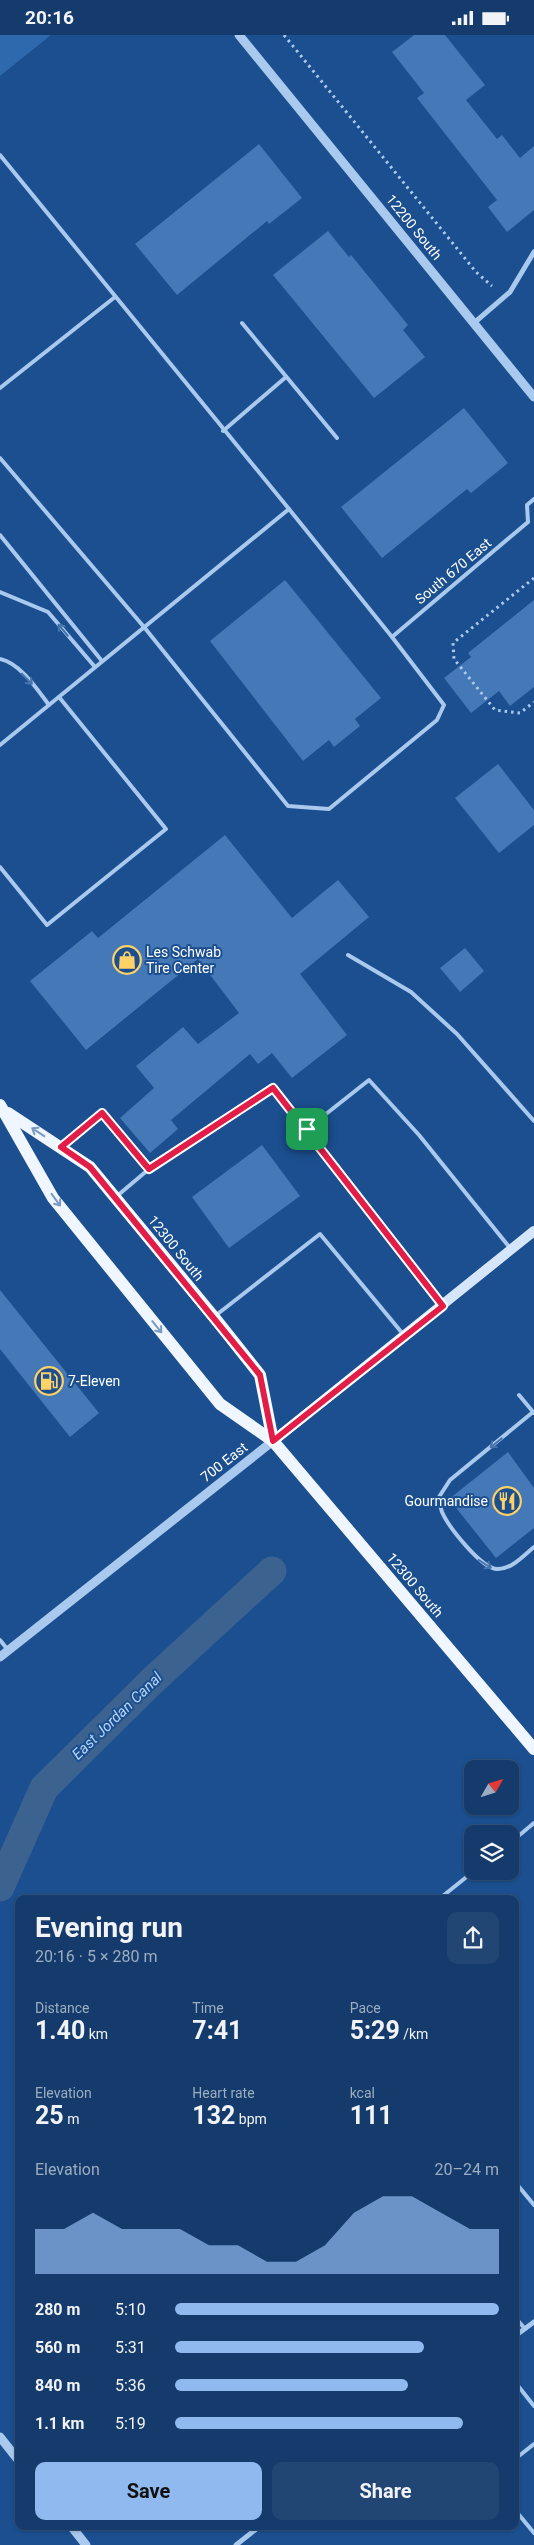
<!DOCTYPE html>
<html lang="en">
<head>
<meta charset="utf-8">
<style>
	body { margin:0; font-family:Roboto,sans-serif; background:#214673; color:#f1f3f6; height:100vh; display:flex; flex-direction:column; font-size:19px; white-space:nowrap }
	* { box-sizing:border-box; margin:0 }
	p { font-size:16px; color:#9dadc1 }
	.icon { flex:none; width:28px; height:28px; fill:none; stroke:currentColor; stroke-width:2; stroke-linecap:round; stroke-linejoin:round }
	.map { position:relative; flex:1; overflow:hidden }
	.side { position:absolute; left:15px; top:1860px; width:504px; height:635px; display:flex; flex-direction:column; background:#143b6b; border-radius:10px; box-shadow:0 1px 4px #0004,0 0 0 1px #33557e }
	.side>* { flex:none }
	.needle { width:32px; rotate:51deg }
	.fabs { position:absolute; left:464px; top:1725px; display:grid; gap:10px }
	.fabs a { display:grid; place-items:center; width:55px; height:55px; border-radius:10px; background:#143b6b; box-shadow:0 1px 4px #0004,0 0 0 1px #33557e; font-size:25px }
	.pin { position:absolute; display:grid; place-items:center; width:42px; height:42px; color:#fff; margin:-21px; border-radius:10px; box-shadow:0 2px 8px #0006 }
	.round { display:grid; place-items:center; flex:none; width:52px; height:52px; border-radius:10px; background:#214673 }
	.overview { display:flex; align-items:center; justify-content:space-between; height:85px; padding:0 20px }
	h1 { font-size:28px; font-weight:700; line-height:38px }
	.figures { display:grid; grid-template-columns:repeat(3,1fr); gap:8px; height:85px; padding:5px 20px }
	.figures div { display:grid; align-content:center }
	.figures b { font-size:25px; font-weight:700 }
	.figures small { font-size:14px; font-weight:400 }
	.figures p { font-size:14px }
	.chart { height:140px; padding:10px 20px }
	.chart p { display:flex; justify-content:space-between }
	.chart svg { width:100%; height:90px; margin-top:5px; fill:#90b9f0; opacity:.7 }
	.primary-button { display:flex; gap:10px; margin-top:auto; padding:10px 20px }
	.primary-button a { flex:1; height:58px; border-radius:10px; background:#90b9f0; color:#111; font-size:20px; font-weight:700; line-height:58px; text-align:center }
	.primary-button a+a { background:#214673; color:#f1f3f6 }
	ul { padding:0 20px; list-style:none; font-size:16px }
	li { display:grid; grid-template-columns:80px 60px 1fr; align-items:center; height:38px }
	li i { height:12px; border-radius:6px; background:#90b9f0 }
	.status { display:flex; justify-content:space-between; align-items:center; height:35px; padding:0 25px; background:#143b6b; direction:ltr }
	.status svg { height:14px; fill:currentColor }
	.map>svg:first-child { display:block }
	.green { fill:#2e69ad }
	.lines { fill:none; stroke-linecap:round; stroke-linejoin:round }
	.canal { stroke:#3c6290; stroke-width:29 }
	.building { fill:#4478b7 }
	.path { stroke:#a9c9ee; stroke-width:3; stroke-dasharray:2.5 4; stroke-linecap:butt }
	.service { stroke:#a9c9ee; stroke-width:4 }
	.minor { stroke:#a9c9ee; stroke-width:5 }
	.tertiary { stroke:#a9c9ee; stroke-width:9 }
	.secondary { stroke:#d6e6fa; stroke-width:10 }
	.primary { stroke:#f0f6ff; stroke-width:12 }
	.oneway { stroke:#4674ac }
	.oneway2 { stroke:#7b9ac1 }
	.route-casing { stroke:#fff; stroke-width:10 }
	.route { stroke:#e11d48; stroke-width:6 }
	.labels { text-anchor:middle; dominant-baseline:central; stroke-width:4; stroke-linejoin:round; paint-order:stroke }
	.street-label { font-size:14px; fill:#fff; stroke:#1b4f8f }
	.poi-label { font-size:14px; fill:#fff; stroke:#1b4f8f; text-anchor:start }
	.water-label { font-size:15px; font-style:italic; fill:#b5d3f5; stroke:#1b4f8f }
</style>
</head>
<body>
<div class="status"><b>20:16</b><svg viewBox="0 0 49 12"><path d="M0 12V9h3v3zM5 12V6h3v6zM10 12V3h3v9zM15 12V0h3v12zM26 1h20v11H26zM47 4h2v5h-2z"/></svg></div>
<div class="map">
<svg width="534" height="2510" viewBox="0 0 534 2510">
	<rect width="100%" height="100%" fill="#1b4f8f"/>
	<polygon class="green" points="0,0 51,0 0,41"/>
	<g class="lines">
		<polyline class="canal" points="0,1852 44,1753 151,1647 272,1536"/>
	</g>
	<g class="building">
		<polygon points="414,0 445,0 485,50 466,65 497,104 502,100 520,123 534,111 534,175 507,197 488,172 497,165 417,63 424,58 392,17"/>
		<polygon points="259,109 302,163 269,189 267,186 177,260 135,209"/>
		<polygon points="328,196 349,222 351,220 408,290 403,295 425,322 374,363 273,240"/>
		<polygon points="464,373 508,428 471,458 467,454 382,523 341,472"/>
		<polygon points="285,545 381,663 355,684 360,691 334,712 329,705 303,726 210,606"/>
		<polygon points="534,565 534,652 510,671 499,656 471,678 444,643 471,622 468,618"/>
		<polygon points="498,729 534,775 534,790 499,818 455,763"/>
		<polygon points="225,800 292,883 338,845 369,882 300,939 347,1000 292,1043 272,1018 258,1029 250,1019 171,1085 178,1094 150,1118 120,1083 154,1053 136,1031 183,992 198,1009 239,978 198,924 86,1015 30,946 92,896 98,903"/>
		<polygon points="465,913 484,936 460,957 440,933"/>
		<polygon points="262,1110 300,1161 229,1213 192,1162"/>
		<polygon points="0,1255 99,1378 70,1402 0,1314"/>
		<polygon points="508,1417 534,1453 534,1493 496,1523 449,1464"/>
	</g>
	<g class="lines">
		<g class="path">
			<polyline points="284,0 476,237 492,251"/>
			<polyline points="534,543 453,608 454,624 495,675 520,678 534,667"/>
		</g>
		<g class="service">
			<polyline points="0,120 289,474"/>
			<polyline points="242,288 337,403"/>
			<polyline points="0,353 115,262"/>
			<polyline points="223,396 286,342"/>
			<polyline points="0,423 144,592 288,771 329,774 437,685 444,670 392,602 289,474 0,710"/>
			<polyline points="528,487 527,470 534,464"/>
			<polyline points="0,500 102,626"/>
			<polyline points="0,557 48,577 95,632"/>
			<polyline points="392,602 528,487"/>
			<path d="M0,624c20,4 37,30 49,46"/>
			<polyline points="0,832 47,890 166,794 59,662"/>
			<polyline points="348,920 411,957 457,999 534,1086"/>
			<polyline points="61,1111 102,1078 149,1134"/>
			<polyline points="117,1161 149,1134 273,1053 307,1094"/>
			<polyline points="442,1270 386,1200 307,1094 369,1045 419,1100 510,1213"/>
			<polyline points="215,1281 320,1199 403,1299"/>
			<polyline points="519,1360 534,1378"/>
			<path d="M533,1377l-83,68 -11,17c1,5 1,10 3,15 6,14 40,58 56,57 14,0 26,-14 36,-22"/>
			<polyline points="0,1605 8,1615"/>
			<polyline points="510,1808 534,1788"/>
			<polyline points="439,1864 474,1836"/>
			<polyline points="515,2147 534,2170"/>
			<polyline points="515,2282 525,2294"/>
			<polyline points="515,2347 534,2371"/>
			<polyline points="515,2424 534,2409"/>
			<polyline points="515,2475 534,2498"/>
		</g>
		<g class="minor">
			<polyline points="474,288 510,257 534,217"/>
			<polyline points="515,2301 534,2287"/>
			<polyline points="236,2510 260,2491"/>
		</g>
		<g class="tertiary">
			<polyline points="239,0 534,362"/>
			<polyline points="0,1622 273,1406"/>
			<polyline points="0,2402 19,2426"/>
			<polyline points="71,2491 86,2510"/>
		</g>
		<polyline class="secondary" points="273,1406 534,1196"/>
		<g class="primary">
			<polyline points="0,1070 53,1163 220,1369 273,1406 534,1714"/>
			<polyline points="8,1078 90,1132 214,1282 260,1340 273,1406"/>
		</g>
	</g>
	<defs><path id="oneway-shaft" d="M-6 0H5M1.5-3L5.5 0L1.5 3" fill="none" stroke-width="1.6" stroke-linecap="round" stroke-linejoin="round" transform="scale(1.25)"/></defs>
	<g class="oneway">
		<use href="#oneway-shaft" transform="translate(63 595) rotate(-130)"/>
		<use href="#oneway-shaft" transform="translate(27 644) rotate(45)"/>
		<use href="#oneway-shaft" transform="translate(496 1408) rotate(141)"/>
		<use href="#oneway-shaft" transform="translate(485 1529) rotate(32)"/>
	</g>
	<g class="oneway2">
		<use href="#oneway-shaft" transform="translate(38 1097) rotate(-147)"/>
		<use href="#oneway-shaft" transform="translate(56 1165) rotate(54)"/>
		<use href="#oneway-shaft" transform="translate(157 1292) rotate(51)"/>
	</g>
	<g class="lines">
		<defs>
			<polygon id="route" points="273,1053 443,1271 273,1406 260,1340 90,1132 61,1112 102,1078 149,1134"/>
		</defs>
		<use href="#route" class="route-casing"/>
		<use href="#route" class="route"/>
	</g>
	<defs>
		<symbol id="shop-ring" viewBox="-11 -11 22 22"><circle r="9.5" fill="#1b4f8f" stroke="#ffd166" stroke-width="1.5"/><path d="M-5-2.5h2.3a2.7 3.5 0 0 1 5.4 0H5L5.5 6h-11ZM-1.5-2.5h3a1.5 2.3 0 0 0-3 0Z" fill="#ffd166"/></symbol>
		<symbol id="fuel-ring" viewBox="-11 -11 22 22"><circle r="9.5" fill="#1b4f8f" stroke="#ffd166" stroke-width="1.5"/><path d="M-5.5-6h7V0h2V4h1.3V-2.5L3-4.5l.8-.8L6-3V5H2.5V1h-1V6h-7ZM-4.2-4.7v3.2H.2V-4.7Z" fill="#ffd166"/></symbol>
		<symbol id="restaurant-ring" viewBox="-11 -11 22 22"><circle r="9.5" fill="#1b4f8f" stroke="#ffd166" stroke-width="1.5"/><path d="M-5-6h1v4h1v-4h1v4h1v-4h1v5L-1.5 .5V6h-2V.5L-5-1ZM5-6V6H3V1.5H1.5Q1.5-4 5-6Z" fill="#ffd166"/></symbol>
	</defs>
	<g fill-rule="evenodd">
		<use href="#shop-ring" x="111" y="909" width="32" height="32"/>
		<use href="#fuel-ring" x="33" y="1330" width="32" height="32"/>
		<use href="#restaurant-ring" x="491" y="1450" width="32" height="32"/>
	</g>
	<g class="labels">
		<g class="street-label">
			<text transform="translate(414 192) rotate(51)">12200 South</text>
			<text transform="translate(453 536) rotate(-40)">South 670 East</text>
			<text transform="translate(176 1213) rotate(51)">12300 South</text>
			<text transform="translate(224 1427) rotate(-38)">700 East</text>
			<text transform="translate(415 1550) rotate(50)">12300 South</text>
		</g>
		<g class="poi-label">
			<text x="146" y="917">Les Schwab<tspan x="146" dy="16">Tire Center</tspan></text>
			<text x="68" y="1346">7-Eleven</text>
			<text x="488" y="1466" text-anchor="end">Gourmandise</text>
		</g>
		<g class="water-label">
			<text transform="translate(117 1681) rotate(-44)">East Jordan Canal</text>
		</g>
	</g>
</svg>
<div class="fabs">
<a><svg class="needle" viewBox="-14 -14 28 28"><path d="M0-13l5 13h-10z" fill="#e53935"/><path d="M0 13l5-13h-10z" fill="#9dadc1"/></svg></a>
<a><svg class="icon" aria-label="layers" viewBox="0 0 24 24"><path d="M12 4l9 5-9 5-9-5zM3 14l9 5 9-5"/></svg></a>
</div>
<div class="pin" style="left:307px;top:1094px;background:#1e9e55"><svg class="icon" aria-label="arrive" viewBox="0 0 24 24"><path d="M6 21V4h12l-3 4 3 4H6"/></svg></div>
<section class="side">
<div class="overview"><div><h1>Evening run</h1><p>20:16 · 5 × 280 m</p></div><a class="round"><svg class="icon" aria-label="share" viewBox="0 0 24 24"><path d="M12 15V3M7 8l5-5 5 5M5 13v7h14v-7"/></svg></a></div>
<div class="figures">
<div><p>Distance</p><b>1.40<small> km</small></b></div>
<div><p>Time</p><b>7:41</b></div>
<div><p>Pace</p><b>5:29<small> /km</small></b></div>
</div>
<div class="figures">
<div><p>Elevation</p><b>25<small> m</small></b></div>
<div><p>Heart rate</p><b>132<small> bpm</small></b></div>
<div><p>kcal</p><b>111</b></div>
</div>
<div class="chart"><p><span>Elevation</span>20–24 m</p>
<svg viewBox="0 0 160 44" preserveAspectRatio="none"><path d="M0 44V22L10 22L20 14L30 22L40 22L50 22L60 30L70 30L80 38L90 38L100 30L110 14L120 6L130 6L140 14L150 22L160 22V44z"/></svg>
</div>
<ul>
<li><b>280 m</b>5:10<i style="width:100%"></i></li>
<li><b>560 m</b>5:31<i style="width:77%"></i></li>
<li><b>840 m</b>5:36<i style="width:72%"></i></li>
<li><b>1.1 km</b>5:19<i style="width:89%"></i></li>
</ul>
<div class="primary-button"><a>Save</a><a>Share</a></div>
</section>
</div>
</body>
</html>
